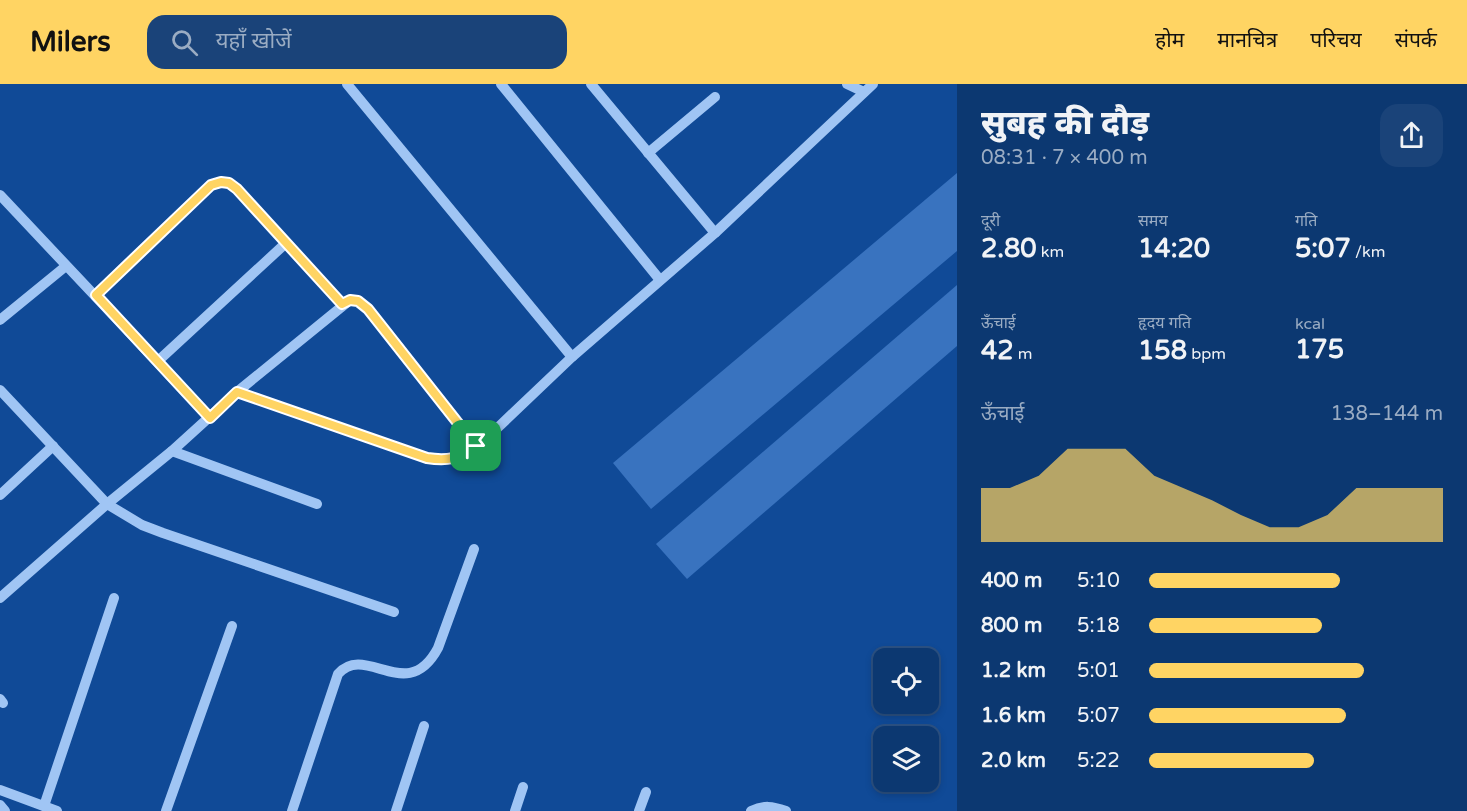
<!DOCTYPE html>
<html lang="hi">
<head>
<meta charset="utf-8">
<style>
	body { margin:0; font-family:"Varela Round","Noto Sans Devanagari",sans-serif; background:#1a4379; color:#f1f3f6; height:100vh; display:flex; flex-direction:column; font-size:22px; white-space:nowrap }
	* { box-sizing:border-box; margin:0 }
	p { font-size:20px; color:#9aacc3 }
	.icon { flex:none; width:33px; height:33px; fill:none; stroke:currentColor; stroke-width:2; stroke-linecap:round; stroke-linejoin:round }
	.map { position:relative; flex:1; overflow:hidden }
	.sheet { display:flex; flex-direction:column; background:#0c3871; width:510px }
	.sheet>* { flex:none }
	.tools { position:absolute; left:873px; top:564px; display:grid; gap:12px }
	.tools a { display:grid; place-items:center; width:66px; height:66px; border-radius:12px; background:#0c3871; box-shadow:0 3px 9px #0003,0 0 0 2px #2c5284; font-size:30px }
	.pin { position:absolute; display:grid; place-items:center; width:51px; height:51px; color:#fff; margin:-26px; border-radius:12px; box-shadow:0 3px 9px #0006 }
	.round { display:grid; place-items:center; flex:none; width:63px; height:63px; border-radius:18px; background:#1a4379 }
	.headline { display:flex; align-items:center; justify-content:space-between; height:102px; padding:0 24px }
	h1 { font-size:33px; font-weight:800; line-height:45px }
	.stats { display:grid; grid-template-columns:repeat(3,1fr); gap:9px; height:102px; padding:6px 24px }
	.stats div { display:grid; align-content:center }
	.stats b { font-size:26px; font-weight:800 }
	.stats small { font-size:16px; font-weight:400 }
	.stats p { font-size:16px }
	.chart { height:168px; padding:12px 24px }
	.chart p { display:flex; justify-content:space-between }
	.chart svg { width:100%; height:108px; margin-top:6px; fill:#ffd463; opacity:.7 }
	ul { padding:0 24px; list-style:none; font-size:20px }
	li { display:grid; grid-template-columns:96px 72px 1fr; align-items:center; height:45px }
	li i { height:15px; border-radius:8px; background:#ffd463 }
	header { display:flex; align-items:center; gap:36px; box-sizing:border-box; height:84px; padding:0 30px; background:#ffd463; color:#111 }
	header strong { font-size:28px }
	nav { display:flex; gap:33px; margin-inline-start:auto; font-size:21px }
	.search { width:420px; height:54px; background:#1a4379; display:flex; align-items:center; gap:15px; box-sizing:border-box; padding:0 21px; border-radius:18px; color:#9aacc3; font-size:22px }
	main { display:flex; flex:1; min-height:0 }
	.map>svg:first-child { display:block }
	.building { fill:#3973bf }
	.lines { fill:none; stroke-linecap:round; stroke-linejoin:round }
	.minor { stroke:#a0c5f4; stroke-width:10 }
	.route-casing { stroke:#fff; stroke-width:12 }
	.route { stroke:#ffd463; stroke-width:8 }
</style>
</head>
<body>
<header>
<strong>Milers</strong>
<div class="search"><svg class="icon" aria-label="search" viewBox="0 0 24 24"><circle cx="10" cy="10" r="6"/><path d="M15 15l6 6"/></svg>यहाँ खोजें</div>
<nav><a>होम</a><a>मानचित्र</a><a>परिचय</a><a>संपर्क</a></nav>
</header>
<main>
<div class="map">
<svg width="957" height="727" viewBox="0 0 957 727">
	<rect width="100%" height="100%" fill="#104a97"/>
	<g class="building">
		<polygon points="957,89 957,167 651,425 613,379"/>
		<polygon points="957,201 957,262 687,495 656,460"/>
	</g>
	<g class="lines">
		<g class="minor">
			<polyline points="347,0 572,273"/>
			<polyline points="501,0 660,196"/>
			<polyline points="591,0 715,149"/>
			<polyline points="847,0 864,8"/>
			<polyline points="648,69 715,13"/>
			<polyline points="0,111 210,334"/>
			<path d="M96,211l115,-110c11,-4 17,-3 26,4l105,115"/>
			<polyline points="0,236 66,182"/>
			<polyline points="158,277 286,159"/>
			<polyline points="0,306 107,420 142,441 163,449 394,528"/>
			<path d="M237,308l190,66c32,5 39,-4 63,-23l82,-78 143,-124 158,-149"/>
			<polyline points="172,367 317,420"/>
			<polyline points="0,411 53,362"/>
			<polyline points="0,514 107,420 172,367 237,308 350,216 358,217 368,225 476,362"/>
			<polyline points="0,615 3,619"/>
			<polyline points="0,706 57,727"/>
			<polyline points="0,721 5,727"/>
			<polyline points="44,722 114,514"/>
			<polyline points="166,727 232,542"/>
			<path d="M292,727l46,-137c28,-32 69,32 100,-26l36,-99"/>
			<polyline points="396,727 424,642"/>
			<polyline points="515,727 523,703"/>
			<polyline points="639,727 646,708"/>
			<path d="M751,727c13,-6 21,-5 35,0"/>
		</g>
	</g>
	<g class="lines">
		<defs>
			<path id="route" d="M221,98l8,1 8,6 105,115 8,-4 8,1 10,8 108,137c-16,13 -29,15 -49,12l-190,-66 -27,26 -114,-123 115,-110z"/>
		</defs>
		<use href="#route" class="route-casing"/>
		<use href="#route" class="route"/>
	</g>
</svg>
<div class="tools">
<a><svg class="icon" aria-label="locate" viewBox="0 0 24 24"><circle cx="12" cy="12" r="6"/><path d="M12 2v4M12 18v4M2 12h4M18 12h4"/></svg></a>
<a><svg class="icon" aria-label="layers" viewBox="0 0 24 24"><path d="M12 4l9 5-9 5-9-5zM3 14l9 5 9-5"/></svg></a>
</div>
<div class="pin" style="left:476px;top:362px;background:#1e9e55"><svg class="icon" aria-label="arrive" viewBox="0 0 24 24"><path d="M6 21V4h12l-3 4 3 4H6"/></svg></div>
</div>
<section class="sheet">
<div class="headline"><div><h1>सुबह की दौड़</h1><p>08:31 · 7 × 400 m</p></div><a class="round"><svg class="icon" aria-label="share" viewBox="0 0 24 24"><path d="M12 15V3M7 8l5-5 5 5M5 13v7h14v-7"/></svg></a></div>
<div class="stats">
<div><p>दूरी</p><b>2.80<small> km</small></b></div>
<div><p>समय</p><b>14:20</b></div>
<div><p>गति</p><b>5:07<small> /km</small></b></div>
</div>
<div class="stats">
<div><p>ऊँचाई</p><b>42<small> m</small></b></div>
<div><p>हृदय गति</p><b>158<small> bpm</small></b></div>
<div><p>kcal</p><b>175</b></div>
</div>
<div class="chart"><p><span>ऊँचाई</span>138–144 m</p>
<svg viewBox="0 0 160 44" preserveAspectRatio="none"><path d="M0 44V22L10 22L20 17L30 6L40 6L50 6L60 17L70 22L80 27L90 33L100 38L110 38L120 33L130 22L140 22L150 22L160 22V44z"/></svg>
</div>
<ul>
<li><b>400 m</b>5:10<i style="width:65%"></i></li>
<li><b>800 m</b>5:18<i style="width:59%"></i></li>
<li><b>1.2 km</b>5:01<i style="width:73%"></i></li>
<li><b>1.6 km</b>5:07<i style="width:67%"></i></li>
<li><b>2.0 km</b>5:22<i style="width:56%"></i></li>
</ul>
</section>
</main>
</body>
</html>
